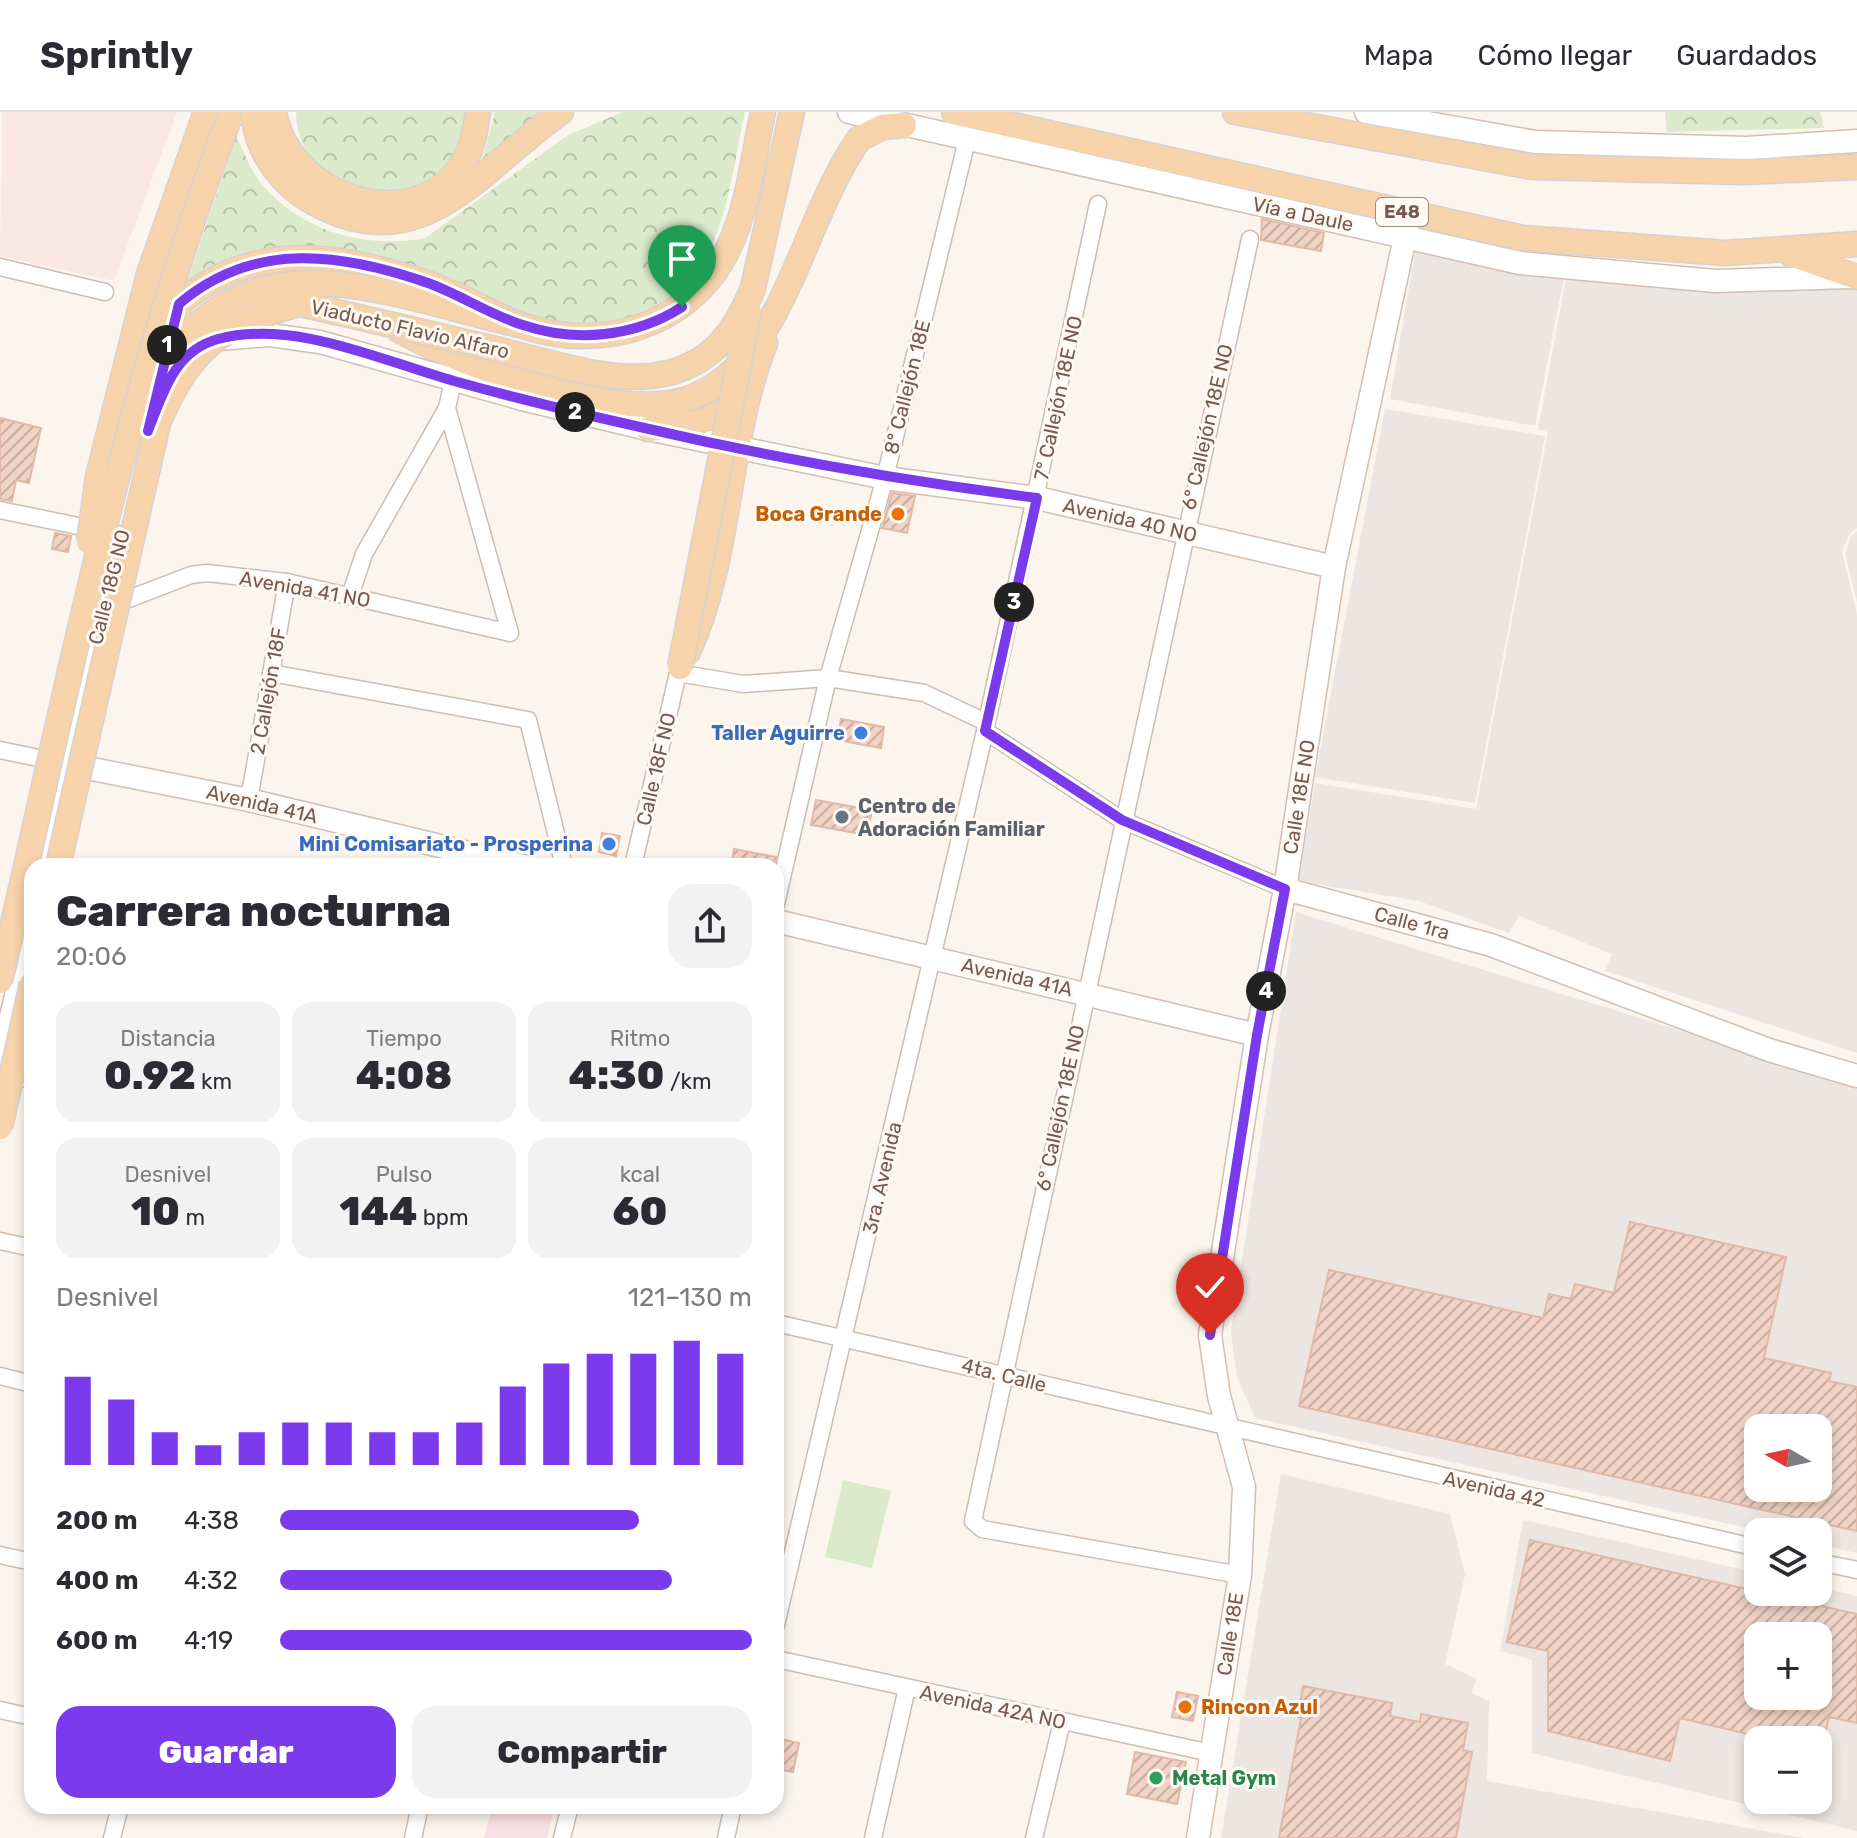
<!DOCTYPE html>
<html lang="es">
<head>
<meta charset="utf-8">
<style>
	body { margin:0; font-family:Rubik,sans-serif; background:#f2f2f3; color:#2b2b33; height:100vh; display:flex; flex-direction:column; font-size:30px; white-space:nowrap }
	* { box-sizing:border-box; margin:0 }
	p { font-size:26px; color:#7c7c81 }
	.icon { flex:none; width:44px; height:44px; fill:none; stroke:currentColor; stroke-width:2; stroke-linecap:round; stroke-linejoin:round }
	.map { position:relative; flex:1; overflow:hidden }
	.panel { position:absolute; left:24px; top:746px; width:760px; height:956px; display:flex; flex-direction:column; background:#fff; border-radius:24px; box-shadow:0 4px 12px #0003 }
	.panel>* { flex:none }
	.needle { width:52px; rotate:279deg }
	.fabs { position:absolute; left:1744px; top:1302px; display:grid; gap:16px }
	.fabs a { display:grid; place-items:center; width:88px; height:88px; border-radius:16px; background:#fff; box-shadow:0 4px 12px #0003; font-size:40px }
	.pin { position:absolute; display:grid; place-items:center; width:68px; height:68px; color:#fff; margin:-82px -34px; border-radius:50% 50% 50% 0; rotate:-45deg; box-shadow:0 0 8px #0007 }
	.pin .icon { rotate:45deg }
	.km { position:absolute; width:40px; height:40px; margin:-20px; border-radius:50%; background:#222; color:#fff; font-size:22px; line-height:40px; text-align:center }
	.round { display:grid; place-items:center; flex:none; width:84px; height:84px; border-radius:24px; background:#f2f2f3 }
	.headline { display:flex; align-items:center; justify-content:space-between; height:136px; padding:0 32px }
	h1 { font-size:44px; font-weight:800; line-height:60px }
	.figures { display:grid; grid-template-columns:repeat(3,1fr); gap:12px; height:136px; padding:8px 32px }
	.figures div { display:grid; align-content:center; border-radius:20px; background:#f2f2f3; text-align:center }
	.figures b { font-size:40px; font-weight:800 }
	.figures small { font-size:22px; font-weight:400 }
	.figures p { font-size:22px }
	.chart { height:224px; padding:16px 32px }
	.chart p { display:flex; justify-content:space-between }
	.chart svg { width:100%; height:144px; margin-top:8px; stroke:#7c3aed; stroke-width:6 }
	.button { display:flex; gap:16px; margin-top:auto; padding:16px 32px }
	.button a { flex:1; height:92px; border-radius:24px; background:#7c3aed; color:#fff; font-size:32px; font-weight:800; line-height:92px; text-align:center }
	.button a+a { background:#f2f2f3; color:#2b2b33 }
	ul { padding:0 32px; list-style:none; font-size:26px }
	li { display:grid; grid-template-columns:128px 96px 1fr; align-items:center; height:60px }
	li i { height:20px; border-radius:10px; background:#7c3aed }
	header { display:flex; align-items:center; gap:48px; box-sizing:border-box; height:112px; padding:0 40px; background:#fff; border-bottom:2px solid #e1e1e2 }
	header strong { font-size:38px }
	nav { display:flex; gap:44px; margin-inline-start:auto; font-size:28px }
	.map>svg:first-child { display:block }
	.commercial { fill:#fbe7e1 }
	.industrial { fill:#ece5e1; fill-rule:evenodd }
	.medical { fill:#f9e0e5 }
	.forest { fill:url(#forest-crowns) }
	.garden { fill:#daeacb }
	.building { fill:url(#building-hatch); stroke:#e2b8a7; stroke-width:2; fill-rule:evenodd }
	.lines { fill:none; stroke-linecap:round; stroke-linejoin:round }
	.street-casing { stroke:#cebcb1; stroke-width:19 }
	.secondary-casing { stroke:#d4beb2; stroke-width:25 }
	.primary-casing { stroke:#d9d1ce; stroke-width:27 }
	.street { stroke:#fff; stroke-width:16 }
	.secondary { stroke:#fff; stroke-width:22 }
	.primary { stroke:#f6d3aa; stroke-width:24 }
	.primary-bridge-casing { stroke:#d9d1ce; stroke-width:27; stroke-linecap:butt }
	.primary-bridge { stroke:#f6d3aa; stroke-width:24 }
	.route-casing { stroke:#fff; stroke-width:16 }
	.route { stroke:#7c3aed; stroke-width:10 }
	.food-dot { fill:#e8710a; stroke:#fef9f3; stroke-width:3 }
	.shop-dot { fill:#3f7fe0; stroke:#fef9f3; stroke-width:3 }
	.worship-dot { fill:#6b7280; stroke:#fef9f3; stroke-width:3 }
	.leisure-dot { fill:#2e9e5b; stroke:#fef9f3; stroke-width:3 }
	.labels { text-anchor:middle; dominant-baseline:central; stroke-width:6; stroke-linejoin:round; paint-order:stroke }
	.shield { fill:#fef9f3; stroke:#a08a80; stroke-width:2 }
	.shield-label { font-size:18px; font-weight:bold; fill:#775a4f }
	.street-label { font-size:20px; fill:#775a4f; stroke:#fef9f3 }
	.food-label { font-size:20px; font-weight:bold; fill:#c56008; stroke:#fef9f3; text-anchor:end }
	.shop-label { font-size:20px; font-weight:bold; fill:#366cbe; stroke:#fef9f3; text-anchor:end }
	.worship-label { font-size:20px; font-weight:bold; fill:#5b616d; stroke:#fef9f3; text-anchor:start }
	.leisure-label { font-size:20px; font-weight:bold; fill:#27864d; stroke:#fef9f3; text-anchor:start }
</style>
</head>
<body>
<header>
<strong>Sprintly</strong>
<nav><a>Mapa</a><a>Cómo llegar</a><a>Guardados</a></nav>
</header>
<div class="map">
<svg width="1857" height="1726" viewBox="0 0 1857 1726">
	<defs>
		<pattern id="forest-crowns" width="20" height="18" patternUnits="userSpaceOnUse" patternTransform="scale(2)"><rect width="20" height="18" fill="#daeacb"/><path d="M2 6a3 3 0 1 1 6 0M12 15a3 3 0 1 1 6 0" fill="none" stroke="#b6c1a7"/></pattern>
		<pattern id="building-hatch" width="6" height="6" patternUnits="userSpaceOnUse" patternTransform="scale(2)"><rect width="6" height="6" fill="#f0d3c5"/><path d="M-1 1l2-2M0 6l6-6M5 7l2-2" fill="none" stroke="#c7aea2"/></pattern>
	</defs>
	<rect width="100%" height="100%" fill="#fcf5ed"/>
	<polygon class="commercial" points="2,0 177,0 114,169 0,144"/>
	<g class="industrial">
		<polygon points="1415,140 1521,159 1565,160 1535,314 1390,287"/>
		<polygon points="1567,161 1857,171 1857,416 1849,422 1842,440 1857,502 1857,941 1605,859 1612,842 1519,804 1509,821 1419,789 1298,769 1315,671 1476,697 1548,320 1538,317"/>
		<polygon points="1385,297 1545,324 1475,691 1315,665"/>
		<polygon points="1857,419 1857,490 1845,442 1851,424"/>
		<path d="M1296,800l561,173v468l-39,-9v-12h-53l-510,-114 -18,-41 -6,-46zM1758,1316h60v60h-60z"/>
		<polygon points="1281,1362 1450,1402 1465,1463 1445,1552 1477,1567 1471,1581 1489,1589 1487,1669 1803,1726 1221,1726"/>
		<path d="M1523,1408l235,53v19h60v-5l39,9v235l-325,-78v-93l-32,-9zM1758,1524h60v60h-60zM1758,1628h60v60h-60z"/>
	</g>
	<polygon class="medical" points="492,1694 528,1694 553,1700 547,1726 484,1726"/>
	<g class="forest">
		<path d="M296,0h170c-2,111 -168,104 -170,0z"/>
		<polygon points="495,0 555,0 481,53"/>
		<path d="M623,0h122c-10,44 -15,94 -34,135 -29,64 -104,89 -170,72 -45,-12 -86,-37 -129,-52 -17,-6 -36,-7 -54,-11 -66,-13 -109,-16 -165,27l-5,-4 48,-143c8,15 15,36 26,49 42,47 102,64 163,53l143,-103z"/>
		<polygon points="1665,0 1820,0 1824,16 1667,20"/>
	</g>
	<polygon class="garden" points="843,1368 891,1379 872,1456 825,1445"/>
	<g class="building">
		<polygon points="1262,107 1324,121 1321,139 1261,128"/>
		<polygon points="0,306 41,316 29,371 16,368 12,389 0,387"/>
		<polygon points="892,381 915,384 907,421 882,416"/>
		<polygon points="55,421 71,424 68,440 52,437"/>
		<polygon points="841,607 884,615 881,636 837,628"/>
		<polygon points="816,688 872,698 867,723 811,713"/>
		<polygon points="602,721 620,724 616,744 599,740"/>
		<polygon points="734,737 776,745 773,754 731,754"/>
		<path d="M1630,1110l156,35 -22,101 67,15 -2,8 28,6v144l-558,-125 30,-136 214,48 6,-24 22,5 4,-15 39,9zM1758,1316h60v60h-60z"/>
		<path d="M1530,1428l327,74v109l-28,-6 -5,23h-51l-93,-22 -10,43 -122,-30v-80l-41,-9zM1758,1524h60v60h-60z"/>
		<polygon points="1303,1574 1392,1591 1390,1604 1420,1610 1421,1602 1468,1611 1463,1638 1472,1640 1456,1726 1279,1726 1301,1606 1298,1605"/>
		<polygon points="1177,1580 1198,1584 1193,1609 1172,1605"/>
		<polygon points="776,1626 799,1631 793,1660 776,1657"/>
		<polygon points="1135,1640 1186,1650 1177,1692 1127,1682"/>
	</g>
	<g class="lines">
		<defs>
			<g id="street">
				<polyline points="0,155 105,180"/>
				<polyline points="0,398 122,423"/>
				<polyline points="350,484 364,442 447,296"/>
				<polyline points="113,493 191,463 207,461 287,470 510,521 447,296 453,269"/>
				<polyline points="271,561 528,608 564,754"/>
				<polyline points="985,619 1122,708 1285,777"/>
				<polyline points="0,638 58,650"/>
				<polyline points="249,688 287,470"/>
				<polyline points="633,754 678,561 743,572 828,566 924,581 979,607"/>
				<polyline points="776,792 828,566 885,366 967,28"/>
				<polyline points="2,961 32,968"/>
				<polyline points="0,1129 32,1136"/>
				<polyline points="776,1211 1758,1436"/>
				<polyline points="0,1264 32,1272"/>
				<polyline points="0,1443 32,1450"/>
				<polyline points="1818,1450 1857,1458"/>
				<polyline points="1240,1463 982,1417 973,1409 1250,127"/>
				<polyline points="776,1513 985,619 1098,92"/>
				<polyline points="776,1547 1211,1641"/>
				<polyline points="0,1598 32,1605"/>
				<polyline points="112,1726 120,1694"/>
				<polyline points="413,1726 420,1694"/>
				<polyline points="562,1726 570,1694"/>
				<polyline points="726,1726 733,1694"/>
				<polyline points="873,1726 907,1576"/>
				<polyline points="1034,1726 1062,1610"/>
			</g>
			<g id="secondary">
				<polyline points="849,0 1520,151 1715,169 1850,165"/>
				<polyline points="1366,0 1535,30 1746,36 1857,29"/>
				<polyline points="218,227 270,223 320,230 522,287 648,317 885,366 1037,386 1334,455"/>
				<polyline points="67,652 249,688 523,754"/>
				<polyline points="45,754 116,448"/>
				<polyline points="1285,777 1491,833 1769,938 1857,964"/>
				<polyline points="776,809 1257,923"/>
				<polyline points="0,952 32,815"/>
				<polyline points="1198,1726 1240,1463 1244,1375 1219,1284 1210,1223 1257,923 1285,777 1334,455 1410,102"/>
			</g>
			<g id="primary">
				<path d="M253,0c3,35 23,67 53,86 113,69 170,-26 255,-86"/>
				<path d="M274,0c17,93 153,128 194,42 6,-13 8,-28 10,-42"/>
				<polyline points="954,0 1523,126 1725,141 1857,132"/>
				<polyline points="1235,0 1532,55 1743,60 1857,55"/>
				<polyline points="1791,142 1856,165"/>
				<polyline points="753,176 792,0"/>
				<path d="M399,218c64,36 213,91 285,70 30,-9 53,-29 71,-55 44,-63 60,-142 104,-206l23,-12 22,-2"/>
				<path d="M648,317c32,-3 72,-4 91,-34"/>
				<path d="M148,319l31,-127c75,-65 161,-50 248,-21 32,11 62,30 94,42 78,28 167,2 205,-72 22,-42 27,-95 37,-141"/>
				<polyline points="98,365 149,162 206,0"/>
				<path d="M688,540c44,-96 38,-210 77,-309"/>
			</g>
		</defs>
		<use href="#street" class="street-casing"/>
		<use href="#secondary" class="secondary-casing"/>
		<use href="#primary" class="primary-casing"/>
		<use href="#street" class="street"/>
		<use href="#secondary" class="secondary"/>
		<use href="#primary" class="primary"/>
		<defs>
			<g id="primary-bridge">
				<path d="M150,272c93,-159 232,-90 374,-58"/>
				<polyline points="89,430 98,365"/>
				<polyline points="680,555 749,200"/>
				<path d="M58,754l100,-443c32,-75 63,-99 142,-119 64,14 127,29 191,44 55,12 124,40 181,24 44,-13 65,-44 81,-84"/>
				<path d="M0,869c67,-289 123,-584 229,-862"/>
				<polyline points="0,1015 32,872"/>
			</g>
		</defs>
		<use href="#primary-bridge" class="primary-bridge-casing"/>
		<use href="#primary-bridge" class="primary-bridge"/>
	</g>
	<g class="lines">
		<defs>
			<path id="route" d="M682,195c-47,30 -106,36 -159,18 -33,-10 -62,-30 -95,-42 -86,-30 -174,-43 -249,21l-31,127c15,-38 26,-80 70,-92 77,-20 164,22 236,42 65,18 130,34 195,48 129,30 257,52 388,69l-52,233 137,89 163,69 -28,146 -47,300"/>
		</defs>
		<use href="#route" class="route-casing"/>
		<use href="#route" class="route"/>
	</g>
	<g class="food-dot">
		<circle cx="898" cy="402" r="8"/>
		<circle cx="1185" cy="1595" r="8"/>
	</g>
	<g class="shop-dot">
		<circle cx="861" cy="621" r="8"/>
		<circle cx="609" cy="732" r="8"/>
	</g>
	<circle class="worship-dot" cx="842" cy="705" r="8"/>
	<circle class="leisure-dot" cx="1156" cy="1666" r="8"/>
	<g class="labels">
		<rect class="shield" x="1376" y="86" width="52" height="28" rx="6"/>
		<g class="shield-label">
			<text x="1402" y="100">E48</text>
		</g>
		<g class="street-label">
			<text transform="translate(1303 102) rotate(12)">Vía a Daule</text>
			<text transform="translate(410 217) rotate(13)">Viaducto Flavio Alfaro</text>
			<text transform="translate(907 275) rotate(-76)">8° Callejón 18E</text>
			<text transform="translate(1058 286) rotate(-78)">7° Callejón 18E NO</text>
			<text transform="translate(1207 315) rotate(-77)">6° Callejón 18E NO</text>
			<text transform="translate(1130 408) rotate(13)">Avenida 40 NO</text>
			<text transform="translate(109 475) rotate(-76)">Calle 18G NO</text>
			<text transform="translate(305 477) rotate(10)">Avenida 41 NO</text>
			<text transform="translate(268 579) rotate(-80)">2 Callejón 18F</text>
			<text transform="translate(656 657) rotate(-77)">Calle 18F NO</text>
			<text transform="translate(1299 685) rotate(-81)">Calle 18E NO</text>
			<text transform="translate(262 692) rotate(13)">Avenida 41A</text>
			<text transform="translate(1412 811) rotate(15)">Calle 1ra</text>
			<text transform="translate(1017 865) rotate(13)">Avenida 41A</text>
			<text transform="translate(1060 996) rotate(-78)">6° Callejón 18E NO</text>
			<text transform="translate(882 1066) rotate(-77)">3ra. Avenida</text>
			<text transform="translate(1004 1263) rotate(14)">4ta. Calle</text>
			<text transform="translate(1494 1377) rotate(13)">Avenida 42</text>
			<text transform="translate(1230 1522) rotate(-81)">Calle 18E</text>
			<text transform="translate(993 1595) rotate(12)">Avenida 42A NO</text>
		</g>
		<g class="food-label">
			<text x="882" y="402">Boca Grande</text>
			<text x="1201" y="1595" text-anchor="start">Rincon Azul</text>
		</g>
		<g class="shop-label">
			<text x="845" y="621">Taller Aguirre</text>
			<text x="593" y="732">Mini Comisariato - Prosperina</text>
		</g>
		<g class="worship-label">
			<text x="858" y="694">Centro de<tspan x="858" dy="23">Adoración Familiar</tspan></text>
		</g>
		<g class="leisure-label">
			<text x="1172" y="1666">Metal Gym</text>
		</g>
	</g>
</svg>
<div class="fabs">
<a><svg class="needle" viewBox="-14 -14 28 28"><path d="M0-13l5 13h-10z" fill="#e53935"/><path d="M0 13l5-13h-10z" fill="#7c7c81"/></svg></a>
<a><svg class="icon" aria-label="layers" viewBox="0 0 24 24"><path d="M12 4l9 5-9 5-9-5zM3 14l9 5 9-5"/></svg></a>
<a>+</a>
<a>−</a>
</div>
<div class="pin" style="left:682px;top:195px;background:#1e9e55"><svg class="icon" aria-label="arrive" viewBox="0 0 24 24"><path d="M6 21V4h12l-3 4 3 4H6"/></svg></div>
<div class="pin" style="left:1210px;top:1223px;background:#d93025"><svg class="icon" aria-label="check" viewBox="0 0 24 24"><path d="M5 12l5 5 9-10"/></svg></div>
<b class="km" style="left:167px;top:233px">1</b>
<b class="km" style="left:575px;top:300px">2</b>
<b class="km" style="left:1014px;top:490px">3</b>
<b class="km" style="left:1266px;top:879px">4</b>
<section class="panel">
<div class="headline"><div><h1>Carrera nocturna</h1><p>20:06</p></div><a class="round"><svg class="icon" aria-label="share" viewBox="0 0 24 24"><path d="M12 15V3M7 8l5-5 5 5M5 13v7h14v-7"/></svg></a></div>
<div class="figures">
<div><p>Distancia</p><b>0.92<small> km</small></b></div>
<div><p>Tiempo</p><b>4:08</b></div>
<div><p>Ritmo</p><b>4:30<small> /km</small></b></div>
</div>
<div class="figures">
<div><p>Desnivel</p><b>10<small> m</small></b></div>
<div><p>Pulso</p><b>144<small> bpm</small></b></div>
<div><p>kcal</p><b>60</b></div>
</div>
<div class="chart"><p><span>Desnivel</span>121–130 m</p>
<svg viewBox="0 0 160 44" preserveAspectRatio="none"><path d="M5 44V17M15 44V24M25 44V34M35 44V38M45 44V34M55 44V31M65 44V31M75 44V34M85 44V34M95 44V31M105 44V20M115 44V13M125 44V10M135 44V10M145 44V6M155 44V10"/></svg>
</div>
<ul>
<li><b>200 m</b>4:38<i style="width:76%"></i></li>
<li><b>400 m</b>4:32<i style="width:83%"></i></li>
<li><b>600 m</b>4:19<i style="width:100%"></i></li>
</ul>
<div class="button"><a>Guardar</a><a>Compartir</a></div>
</section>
</div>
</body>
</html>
